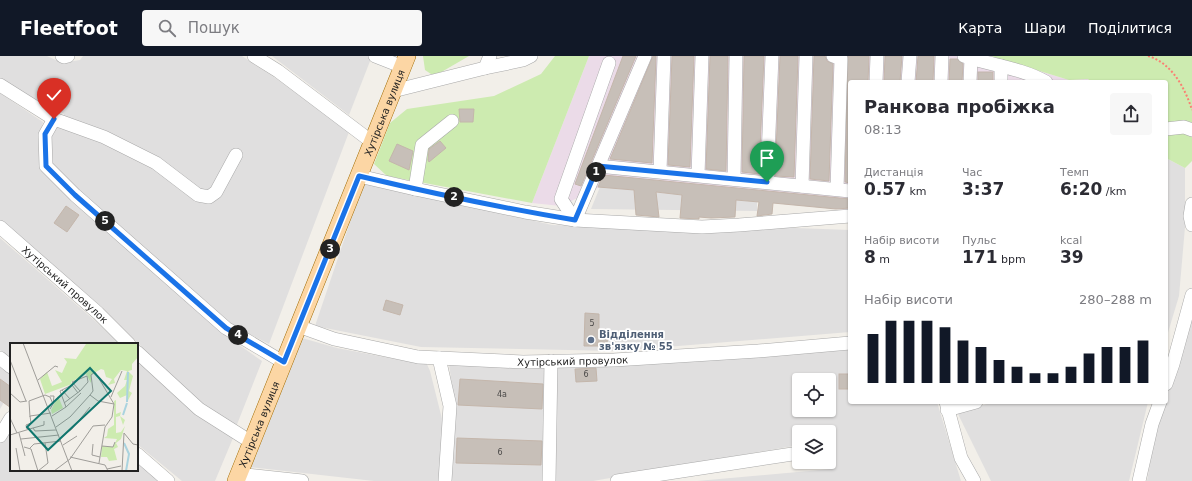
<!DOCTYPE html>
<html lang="uk">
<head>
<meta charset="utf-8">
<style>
	body { margin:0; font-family:"DejaVu Sans",sans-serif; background:#f7f7f7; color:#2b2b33; height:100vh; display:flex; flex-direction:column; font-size:15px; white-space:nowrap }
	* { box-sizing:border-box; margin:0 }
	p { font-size:13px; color:#7c7c81 }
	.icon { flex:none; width:22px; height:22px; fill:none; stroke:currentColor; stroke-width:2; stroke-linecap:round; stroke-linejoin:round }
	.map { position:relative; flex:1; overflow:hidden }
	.drawer { position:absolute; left:848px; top:24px; width:320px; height:324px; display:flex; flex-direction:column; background:#fff; border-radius:4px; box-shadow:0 1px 3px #0004 }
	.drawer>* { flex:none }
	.controls { position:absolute; left:792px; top:317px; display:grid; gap:8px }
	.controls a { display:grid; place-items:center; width:44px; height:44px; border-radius:4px; background:#fff; box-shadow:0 1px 3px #0004; font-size:20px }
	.pin { position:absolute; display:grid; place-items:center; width:34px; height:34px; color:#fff; margin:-41px -17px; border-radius:50% 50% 50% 0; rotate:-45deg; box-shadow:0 0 4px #0007 }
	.pin .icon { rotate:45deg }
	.km { position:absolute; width:20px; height:20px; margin:-10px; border-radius:50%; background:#222; color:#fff; font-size:11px; line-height:20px; text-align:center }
	.round { display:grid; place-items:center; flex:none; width:42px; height:42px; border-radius:4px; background:#f7f7f7 }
	.overview { display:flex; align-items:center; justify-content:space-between; height:68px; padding:0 16px }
	h1 { font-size:18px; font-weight:700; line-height:30px }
	.metrics { display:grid; grid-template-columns:repeat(3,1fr); gap:6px; height:68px; padding:4px 16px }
	.metrics div { display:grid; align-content:center }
	.metrics b { font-size:17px; font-weight:700 }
	.metrics small { font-size:11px; font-weight:400 }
	.metrics p { font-size:11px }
	.chart { height:112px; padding:8px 16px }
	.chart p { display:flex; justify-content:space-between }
	.chart svg { width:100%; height:72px; margin-top:4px; stroke:#111827; stroke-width:6 }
	header { display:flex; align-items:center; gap:24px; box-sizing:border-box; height:56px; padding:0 20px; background:#111827; color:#fff }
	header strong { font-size:19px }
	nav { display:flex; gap:22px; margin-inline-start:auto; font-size:14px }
	.search { width:280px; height:36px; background:#f7f7f7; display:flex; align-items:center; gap:10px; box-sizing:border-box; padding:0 14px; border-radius:4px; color:#7c7c81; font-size:15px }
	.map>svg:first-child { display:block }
	.residential { fill:#e0dfdf; fill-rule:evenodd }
	.industrial { fill:#ebdbe8 }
	.grass { fill:#cdebb0 }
	.building { fill:#c7bfb8; stroke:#c4b6ab }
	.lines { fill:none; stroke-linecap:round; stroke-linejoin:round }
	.minor-casing { stroke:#a9a9a9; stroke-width:14 }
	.major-casing { stroke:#a06b00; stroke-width:18 }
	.path { stroke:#fa8072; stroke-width:2; stroke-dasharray:2 2; stroke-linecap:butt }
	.minor { stroke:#fff; stroke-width:13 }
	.major { stroke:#fcd6a4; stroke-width:17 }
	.route-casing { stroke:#fff; stroke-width:8 }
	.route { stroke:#1a73e8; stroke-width:5 }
	.service-dot { fill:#5c6f8a; stroke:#fff; stroke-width:1.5 }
	.labels { text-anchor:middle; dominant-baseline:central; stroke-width:3.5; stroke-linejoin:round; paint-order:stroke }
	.number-label { font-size:8px; fill:#4b4948 }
	.street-label { font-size:10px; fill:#222; stroke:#fff }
	.service-label { font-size:10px; font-weight:bold; fill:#4e5e75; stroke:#fff; text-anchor:start }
	.inset-river { fill:none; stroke:#aad3df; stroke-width:2 }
	.inset-road { fill:none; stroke:#9f9d99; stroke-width:1 }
	.view { fill:#0f766e; fill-opacity:0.15; stroke:#0f766e; stroke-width:2 }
	.inset-edge { fill:none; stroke:#222; stroke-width:2 }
</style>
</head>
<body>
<header>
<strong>Fleetfoot</strong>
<div class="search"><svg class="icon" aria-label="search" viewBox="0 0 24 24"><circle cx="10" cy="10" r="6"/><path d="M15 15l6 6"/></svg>Пошук</div>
<nav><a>Карта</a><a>Шари</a><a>Поділитися</a></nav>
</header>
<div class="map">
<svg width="1192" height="425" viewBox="0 0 1192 425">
	<rect width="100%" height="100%" fill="#f2efe9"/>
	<g class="residential">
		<polygon points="0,0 47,0 62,7 80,4 83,0 242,0 277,23 349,76 269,288 228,267 51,109 49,82 64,58 0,24"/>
		<polygon points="272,0 372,0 349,59"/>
		<polygon points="0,37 43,66 39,83 40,114 222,277 262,305 236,371 201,350 102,251 0,165"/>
		<polygon points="1166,102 1185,112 1185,171 1179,240 1166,283"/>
		<polygon points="364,125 552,169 711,174 768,171 850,174 850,276 617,295 421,291 315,270"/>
		<polygon points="600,131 757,146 757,155 591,153"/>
		<polygon points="0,182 94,264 120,288 11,288 11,303 0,294"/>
		<polygon points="1192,252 1192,425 1147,425 1156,373 1166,346 1166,338"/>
		<polygon points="302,282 337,292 416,307 426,306 430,315 443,367 439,425 374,425 250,411"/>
		<path d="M850,289v57h87l24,79h-264l134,-12 -2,-9v-28h-30v13l-206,36h-39l3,-115zM799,324h30v30h-30z"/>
		<polygon points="137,304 200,361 233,382 215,425 182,425 137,388"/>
		<polygon points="449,308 547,311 542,425 447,425 454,344"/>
		<polygon points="0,309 11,317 11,335 0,353"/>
		<polygon points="994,346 1148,346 1129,425 991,425 957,356"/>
		<polygon points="11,366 11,414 137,414 137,404 163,425 0,425 0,383"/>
	</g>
	<polygon class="industrial" points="589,0 991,0 1069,24 1088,23 1091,26 850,26 850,154 600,131 561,150 532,147"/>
	<g class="grass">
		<polygon points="423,0 469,0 438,18 431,18 425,14"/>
		<polygon points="555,0 589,0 532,147 387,120 374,108 390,67 407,53 494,40 541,18"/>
		<polygon points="991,0 1192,0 1192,105 1185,112 1166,102 1166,26 1091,26 1088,23 1069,24"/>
	</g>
	<g class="building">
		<polygon points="623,0 636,0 581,130 575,128"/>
		<polygon points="653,0 656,0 652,107 610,103"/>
		<polygon points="672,0 694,0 690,111 668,109"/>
		<polygon points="710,0 728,0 726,115 706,113"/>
		<polygon points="744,0 764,0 759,118 742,116"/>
		<polygon points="780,0 798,0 794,121 775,120"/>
		<polygon points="814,0 825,0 827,5 833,8 829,125 810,123"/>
		<polygon points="848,0 869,0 868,26 850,26 850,127 845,126"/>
		<polygon points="885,0 902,0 900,26 884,26"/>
		<polygon points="918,0 934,0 933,26 916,26"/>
		<polygon points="950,3 957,3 963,8 962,26 949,26"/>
		<rect x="978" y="16" width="15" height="10"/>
		<polygon points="459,53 474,53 473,66 460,66"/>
		<polygon points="440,85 446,92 429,106 428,104 429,93"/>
		<polygon points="397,88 413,95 409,114 389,105"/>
		<polygon points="603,119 850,143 850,152 836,153 773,147 772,158 757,160 759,146 736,144 735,161 711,162 699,161 699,163 680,162 682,139 656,136 659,161 636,159 634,134 598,131"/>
		<polygon points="66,150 79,159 67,176 54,167"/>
		<polygon points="386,244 403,249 400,259 383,254"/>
		<polygon points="585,257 599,258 599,277 608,277 607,287 598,286 598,290 584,290"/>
		<polygon points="596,312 597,325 576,326 575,313"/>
		<rect x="839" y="318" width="11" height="15"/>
		<polygon points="0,323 11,331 11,352 0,344"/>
		<polygon points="460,323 543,328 542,353 458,349"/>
		<polygon points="457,382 542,385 541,409 456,407"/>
	</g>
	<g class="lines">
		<defs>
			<g id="minor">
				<polyline points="62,0 64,1 68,0"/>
				<polyline points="254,0 278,15 372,86"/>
				<polyline points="375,0 403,11"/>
				<polyline points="833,0 841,3 837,133"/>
				<path d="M964,0c27,9 57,12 82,26"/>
				<polyline points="485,12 523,4 531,0"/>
				<polyline points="876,26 877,0"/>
				<polyline points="908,26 910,0"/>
				<polyline points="941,26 942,0"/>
				<polyline points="970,26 971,2"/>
				<polyline points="1001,26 1001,10"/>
				<polyline points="0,29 54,63 45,79 46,110 75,139 226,272 283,306"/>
				<polyline points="393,35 485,12 490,0"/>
				<polyline points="54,63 104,81 156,107 198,139 209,141 216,136 236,99"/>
				<polyline points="1166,73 1184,71 1192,74"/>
				<polyline points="598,110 850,135"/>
				<polyline points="660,115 664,0"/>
				<polyline points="698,119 702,0"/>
				<polyline points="359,120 415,133 525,156 575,164 702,171 739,169 850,160"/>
				<polyline points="734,123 736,0"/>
				<polyline points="767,126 772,0"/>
				<polyline points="802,130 806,0"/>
				<polyline points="415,133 422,89 452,65"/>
				<polyline points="1192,148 1190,160 1192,169"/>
				<polyline points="575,164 645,0"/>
				<polyline points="575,164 561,143 609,7"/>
				<path id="s1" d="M0,171l98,86 31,31"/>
				<path id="s2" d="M298,270l36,13 84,18 105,5 91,-2 144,-9 92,-8"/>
				<polyline points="137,296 199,353 251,386"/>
				<polyline points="0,302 11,311"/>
				<polyline points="439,302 450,350 445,425"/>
				<polyline points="1166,328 1173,308 1192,239"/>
				<polyline points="946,346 961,402 974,425"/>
				<polyline points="947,354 976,346"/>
				<polyline points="0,380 11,362"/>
				<polyline points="137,398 168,425"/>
				<polyline points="238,418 302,425"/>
				<polyline points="549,425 551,305"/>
				<polyline points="617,425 799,397"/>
				<polyline points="1139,425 1152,368 1160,346"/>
			</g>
			<g id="major">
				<path id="s3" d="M236,425l171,-425"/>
			</g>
		</defs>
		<use href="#minor" class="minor-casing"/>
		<use href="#major" class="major-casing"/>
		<path class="path" d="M1148,0c24,7 37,32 44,54"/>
		<use href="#minor" class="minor"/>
		<use href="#major" class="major"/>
	</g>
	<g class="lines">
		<defs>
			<path id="route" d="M54,63l-9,15 1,32 29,29 151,133 58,34 75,-186c72,17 143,32 216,44l23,-54 169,16"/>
		</defs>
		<use href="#route" class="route-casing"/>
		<use href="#route" class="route"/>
	</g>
	<circle class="service-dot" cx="591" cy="284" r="4"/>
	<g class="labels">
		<g class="number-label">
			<text x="592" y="267">5</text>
			<text x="586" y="318">6</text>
			<text x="502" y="338">4а</text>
			<text x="500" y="396">6</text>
		</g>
		<g class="street-label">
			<text stroke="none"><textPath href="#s3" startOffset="397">Хутірська вулиця</textPath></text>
			<text stroke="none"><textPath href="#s1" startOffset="87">Хутірський провулок</textPath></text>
			<text stroke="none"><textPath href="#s2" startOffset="279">Хутірський провулок</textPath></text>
			<text stroke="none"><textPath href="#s3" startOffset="61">Хутірська вулиця</textPath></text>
		</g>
		<g class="service-label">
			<text x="599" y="278">Відділення<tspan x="599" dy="12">зв'язку № 55</tspan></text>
		</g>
	</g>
	<g transform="translate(10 287)">
		<rect width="128" height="128" fill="#f2efe9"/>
		<path d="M81,0h47v14l-6,7v6l-4,1 5,5 -4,15 3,2 -5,9v-7l-7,3 -3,-5 8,-7 2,-6h-3l3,-9 -6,-1 -7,9 1,4 -7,2 4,-6 -6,-2 -2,-7 -3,-1 -10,6v8l-5,-9 -15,8 1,2 -27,10 -5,-15 7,-7 5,14 10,-4 -7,-12 7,3 5,-11 -3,-4 12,1 10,-15zM48,53l5,12 -11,6 -1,-4zM106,57v14l5,-2 -1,4 5,4 -2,5 -3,-9 -4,1v16l5,-1 4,-6 -4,13 -5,4 2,4 -4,2 3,11 -8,1 -2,-4h-6l1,-11 11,1 4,-8 -13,-1 3,-2 1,-7 6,-4v-24z" fill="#cdebb0"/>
		<path class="inset-river" d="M117,59l1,-30M113,72l4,-12M114,100l5,11 -3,17"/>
		<path class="inset-road" d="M13,0l49,128M0,17l16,41M28,37l17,-14 3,1M52,47l8,9M0,50l10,9 7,-1M80,52l8,6 16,3M40,53h4l-1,8M101,54l11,-26M54,60l16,-12 8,-9 -1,-6 -15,6 8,9M56,64l-6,-16 12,-6 6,8M42,73l14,-9 15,-14M20,74l-1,-16 16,-6 5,2 3,7 -3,5M0,75l7,15M46,84l14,-10 20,-22 3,-4 -2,-16 4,-3 19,32 -2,13 -7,10 -6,36M23,85l11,-3v-4M17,86l-1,-4 5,-2 -1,-7 21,-3M9,90l6,23M0,92l23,-7 2,3 21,-1M50,95l12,-9 18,-22M11,96l38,-4M83,101l-1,11 8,2M53,102l14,-9M92,103l11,1 2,-5M14,104l7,2 7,22M6,105l4,23M20,105l4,-4 27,-3M60,114l35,8 3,6M97,126l14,-3M28,128l10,-8 -3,-20M44,128l16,-12 23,-33 12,-1M112,128l2,-38 9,11 5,1"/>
		<path class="view" d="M80,25l21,23 -63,59 -21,-23z"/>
		<rect width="128" height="128" class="inset-edge"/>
	</g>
</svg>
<div class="controls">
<a><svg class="icon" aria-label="locate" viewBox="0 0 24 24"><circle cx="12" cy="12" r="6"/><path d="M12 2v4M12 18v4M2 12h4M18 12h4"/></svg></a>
<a><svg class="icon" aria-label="layers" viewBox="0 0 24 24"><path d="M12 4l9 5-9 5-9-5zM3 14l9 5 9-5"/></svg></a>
</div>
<div class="pin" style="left:767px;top:126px;background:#1e9e55"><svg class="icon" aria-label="arrive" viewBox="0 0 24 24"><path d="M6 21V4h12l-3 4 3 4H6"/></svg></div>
<div class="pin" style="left:54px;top:63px;background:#d93025"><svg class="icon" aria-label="check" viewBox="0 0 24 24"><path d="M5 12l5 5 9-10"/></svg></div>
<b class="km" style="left:596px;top:116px">1</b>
<b class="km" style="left:454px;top:141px">2</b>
<b class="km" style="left:330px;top:193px">3</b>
<b class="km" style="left:238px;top:279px">4</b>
<b class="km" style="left:105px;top:165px">5</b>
<section class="drawer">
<div class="overview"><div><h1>Ранкова пробіжка</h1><p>08:13</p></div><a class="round"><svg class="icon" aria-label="share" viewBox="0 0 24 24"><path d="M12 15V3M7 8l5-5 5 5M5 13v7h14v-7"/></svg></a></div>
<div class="metrics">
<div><p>Дистанція</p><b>0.57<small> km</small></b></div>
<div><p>Час</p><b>3:37</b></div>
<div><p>Темп</p><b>6:20<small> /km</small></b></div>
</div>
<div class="metrics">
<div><p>Набір висоти</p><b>8<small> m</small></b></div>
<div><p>Пульс</p><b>171<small> bpm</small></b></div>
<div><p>kcal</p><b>39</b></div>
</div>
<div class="chart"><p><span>Набір висоти</span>280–288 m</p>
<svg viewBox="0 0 160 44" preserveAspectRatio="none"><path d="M5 44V14M15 44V6M25 44V6M35 44V6M45 44V10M55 44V18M65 44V22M75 44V30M85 44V34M95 44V38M105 44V38M115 44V34M125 44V26M135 44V22M145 44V22M155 44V18"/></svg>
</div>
</section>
</div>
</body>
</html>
